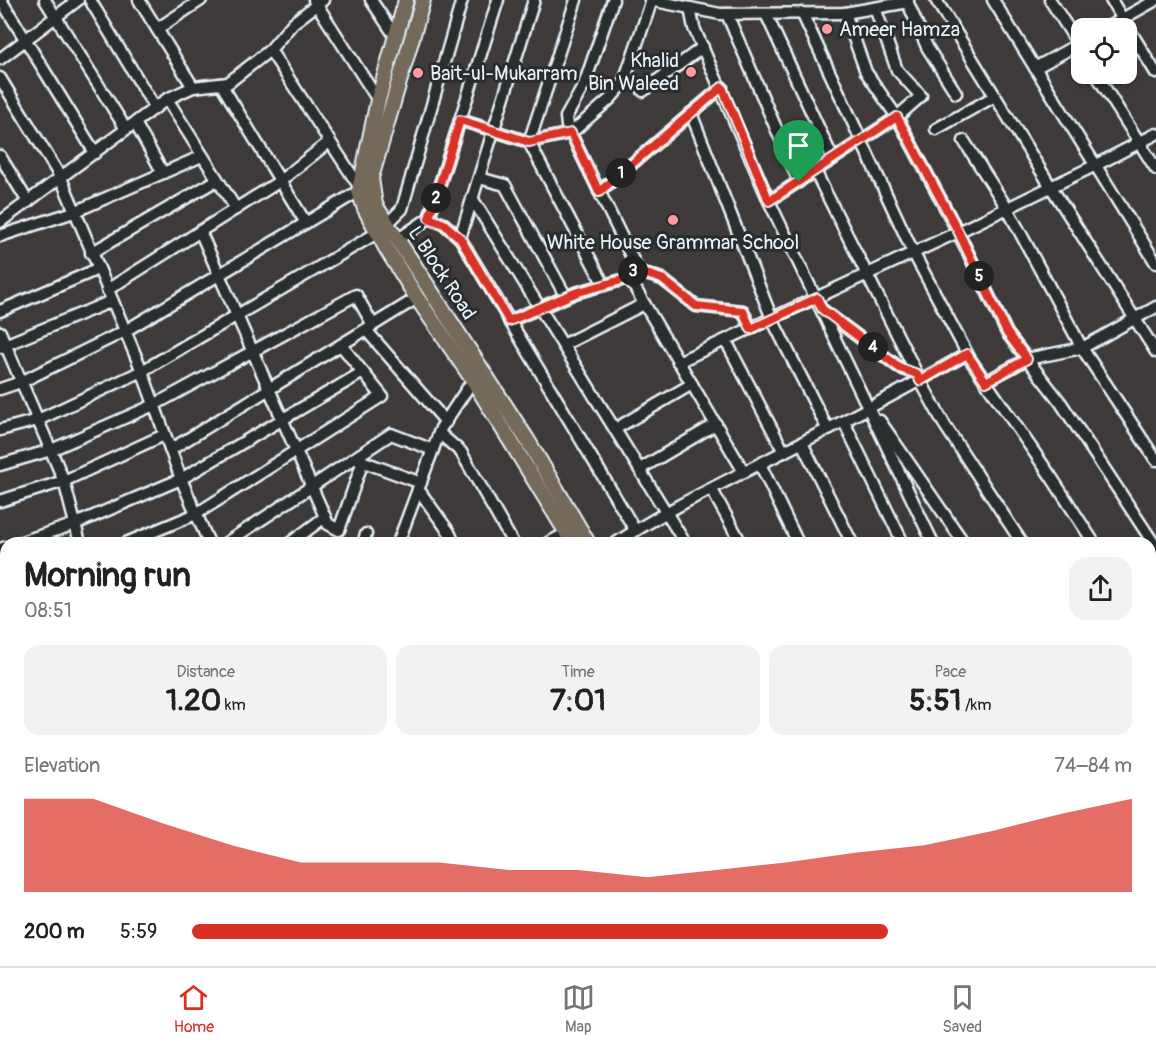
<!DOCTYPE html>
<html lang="en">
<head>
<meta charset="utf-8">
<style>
	body { margin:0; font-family:Pangolin,sans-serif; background:#f2f2f2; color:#202124; height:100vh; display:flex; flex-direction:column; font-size:22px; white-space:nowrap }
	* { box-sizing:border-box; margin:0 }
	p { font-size:20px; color:#757577 }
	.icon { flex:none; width:33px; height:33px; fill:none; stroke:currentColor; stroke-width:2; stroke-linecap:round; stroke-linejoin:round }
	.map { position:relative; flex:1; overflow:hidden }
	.panel { position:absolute; left:0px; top:537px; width:1156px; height:429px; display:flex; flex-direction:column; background:#fff; border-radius:18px 18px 0 0; box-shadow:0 2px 4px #0004 }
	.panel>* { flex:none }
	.fabs { position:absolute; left:1071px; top:18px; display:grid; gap:12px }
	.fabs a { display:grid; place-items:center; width:66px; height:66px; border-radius:12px; background:#fff; box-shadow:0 2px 4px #0004; font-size:30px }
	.pin { position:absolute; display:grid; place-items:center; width:51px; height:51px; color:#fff; margin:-62px -26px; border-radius:50% 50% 50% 0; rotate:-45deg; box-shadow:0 0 6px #0007 }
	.pin .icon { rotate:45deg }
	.km { position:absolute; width:30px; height:30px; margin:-15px; border-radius:50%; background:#222; color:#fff; font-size:16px; line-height:30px; text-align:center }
	.round { display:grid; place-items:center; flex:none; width:63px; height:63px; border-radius:18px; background:#f2f2f2 }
	.overview { display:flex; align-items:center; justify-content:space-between; height:102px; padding:0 24px }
	h1 { font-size:33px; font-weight:800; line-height:45px }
	.metrics { display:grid; grid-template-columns:repeat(3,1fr); gap:9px; height:102px; padding:6px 24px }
	.metrics div { display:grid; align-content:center; border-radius:15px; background:#f2f2f2; text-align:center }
	.metrics b { font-size:30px; font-weight:800 }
	.metrics small { font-size:16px; font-weight:400 }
	.metrics p { font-size:16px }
	.chart { height:168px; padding:12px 24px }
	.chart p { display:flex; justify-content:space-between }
	.chart svg { width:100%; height:108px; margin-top:6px; fill:#d93025; opacity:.7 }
	ul { padding:0 24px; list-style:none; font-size:20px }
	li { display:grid; grid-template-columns:96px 72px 1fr; align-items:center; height:45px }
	li i { height:15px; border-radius:8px; background:#d93025 }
	.tabs { display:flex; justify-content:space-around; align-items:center; height:84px; border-top:2px solid #e0e0e0; background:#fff; font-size:16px; color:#757577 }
	.tabs a { display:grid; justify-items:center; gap:3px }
	.tabs .active { color:#d93025 }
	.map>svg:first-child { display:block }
	.cemetery { fill:url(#cemetery-stones); stroke:#9eb0ac; stroke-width:1.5 }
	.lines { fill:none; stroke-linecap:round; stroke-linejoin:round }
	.minor-casing { stroke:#e8f1f8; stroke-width:15 }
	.major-casing { stroke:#e8f1f8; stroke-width:18 }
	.minor { stroke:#2a2d2e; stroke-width:10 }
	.major { stroke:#746a5a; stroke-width:14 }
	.route-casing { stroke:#fff; stroke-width:12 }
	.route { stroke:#d93025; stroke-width:8 }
	.poi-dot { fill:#ff9aa2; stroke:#2a2d2e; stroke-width:2 }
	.labels { text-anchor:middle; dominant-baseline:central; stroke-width:6; stroke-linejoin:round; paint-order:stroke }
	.poi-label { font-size:20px; fill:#e8f1f8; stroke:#2a2d2e; text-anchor:start }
	.street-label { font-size:20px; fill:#e8f1f8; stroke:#2a2d2e }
</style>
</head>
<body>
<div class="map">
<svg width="1156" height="966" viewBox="0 0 1156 966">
	<defs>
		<pattern id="cemetery-stones" width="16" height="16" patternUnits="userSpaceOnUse" patternTransform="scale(1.5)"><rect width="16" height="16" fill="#54705f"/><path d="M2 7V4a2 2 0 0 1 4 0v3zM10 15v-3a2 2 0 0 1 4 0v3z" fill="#6d8577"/></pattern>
	</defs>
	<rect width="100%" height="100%" fill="#3d3a39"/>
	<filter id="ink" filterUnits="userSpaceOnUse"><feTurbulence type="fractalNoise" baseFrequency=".0167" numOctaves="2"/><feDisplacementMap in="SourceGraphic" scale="12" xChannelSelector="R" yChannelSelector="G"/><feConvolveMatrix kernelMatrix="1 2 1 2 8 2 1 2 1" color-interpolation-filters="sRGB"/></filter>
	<g filter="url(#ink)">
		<polygon class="cemetery" points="6,720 6,960 54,960 52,966 0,966 0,724"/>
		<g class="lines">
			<defs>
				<g id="minor">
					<polyline points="1,0 95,153"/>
					<polyline points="45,0 126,129"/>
					<polyline points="90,0 155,108"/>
					<polyline points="139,0 193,87 228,83 270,50 293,23 323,0"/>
					<polyline points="314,0 378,100"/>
					<polyline points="371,0 395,36"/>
					<polyline points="576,0 529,142 604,285"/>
					<polyline points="613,0 584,85 566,117 567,126 636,266 629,278"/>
					<polyline points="650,0 720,14 845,13 903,3 908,0"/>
					<polyline points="936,0 1051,187 1156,352"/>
					<polyline points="993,0 1156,263"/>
					<polyline points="1050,0 1082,50"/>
					<polyline points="1111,0 1156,73"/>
					<polyline points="907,1 927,47 956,93"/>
					<polyline points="690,8 694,28 769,201 933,543"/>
					<polyline points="802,13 913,252 970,359 1052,478 1094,543"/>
					<polyline points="845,13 866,72 897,117 958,232 1007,333 1061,403 1156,547"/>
					<polyline points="727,14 799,182"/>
					<polyline points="766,14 833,159"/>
					<polyline points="1106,28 1156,0"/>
					<polyline points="157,29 201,0"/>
					<polyline points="270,50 359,186"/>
					<polyline points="0,59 78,0"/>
					<polyline points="1035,68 1082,42"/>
					<polyline points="1096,74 1156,169"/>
					<polyline points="0,78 61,178 142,371 181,479 209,543"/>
					<polyline points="221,84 306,223"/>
					<polyline points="643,91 703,47"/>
					<polyline points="167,99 236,209"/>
					<polyline points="691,113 772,319 828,430"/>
					<polyline points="460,120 529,142 571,133 610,99 623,84 652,0"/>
					<polyline points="135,123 163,173"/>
					<polyline points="936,129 995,96"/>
					<polyline points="964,141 1007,208 1082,348 1156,460"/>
					<polyline points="0,156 28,202"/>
					<polyline points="815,171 920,380 944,424 1022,543"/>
					<polyline points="479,178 505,185 566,297"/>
					<polyline points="599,192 722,87"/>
					<polyline points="472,198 685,543"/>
					<polyline points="769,201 897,117 921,96 897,70 875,8"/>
					<polyline points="429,218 498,0"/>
					<polyline points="0,222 167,99 193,87"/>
					<polyline points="387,224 402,209 462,0"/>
					<polyline points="200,231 325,517 328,524 339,530 363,461"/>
					<polyline points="0,236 74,212 202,156"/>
					<polyline points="460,238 534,0"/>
					<polyline points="397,240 429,218 444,224 460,238 635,530"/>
					<polyline points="91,253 217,180"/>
					<polyline points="634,270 662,279 696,306 743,311 751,329"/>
					<polyline points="107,290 280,181 329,142"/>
					<polyline points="0,311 98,269"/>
					<polyline points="824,311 900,368 917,374"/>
					<polyline points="509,321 575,293 629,278 744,472"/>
					<polyline points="366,330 446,422"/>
					<polyline points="0,332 64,481 80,543"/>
					<polyline points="726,341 784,452"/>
					<polyline points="563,345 644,304"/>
					<polyline points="0,347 112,301"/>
					<polyline points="678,362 958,232 1096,165 1156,134"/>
					<polyline points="985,382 1027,359 1082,348 1156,307"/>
					<polyline points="0,389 21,382 125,331 359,191"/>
					<polyline points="880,421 964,543"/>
					<polyline points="844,422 903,543"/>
					<polyline points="615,429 692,384"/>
					<polyline points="0,430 38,420 142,371 377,233"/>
					<polyline points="439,433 461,452 513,543"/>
					<polyline points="802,443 852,543"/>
					<polyline points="170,450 417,298"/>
					<polyline points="356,459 421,483"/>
					<polyline points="760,464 798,543"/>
					<polyline points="0,465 51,450 154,405 356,295 373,325"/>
					<polyline points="640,469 716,424"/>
					<polyline points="418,489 449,532 454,543"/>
					<polyline points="712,490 741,543"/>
					<polyline points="0,501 64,481 164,435"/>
					<polyline points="18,543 75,524 181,479 363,372"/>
					<polyline points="126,543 196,514 382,396 341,345"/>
					<polyline points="226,543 391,434 433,450"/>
					<polyline points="290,543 325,517"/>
					<polyline points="363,543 366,534"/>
					<polyline points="398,543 441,428 473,380"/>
					<polyline points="548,543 567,533"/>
					<path d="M616,543c53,-35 113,-63 169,-92 62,-31 122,-63 182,-97"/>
					<polyline points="0,549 6,547"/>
					<polyline points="1150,574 1156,571"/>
					<polyline points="0,583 6,581"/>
					<polyline points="1150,634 1156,643"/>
					<polyline points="1150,701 1156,699"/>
					<polyline points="1150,740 1156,749"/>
					<polyline points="1150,829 1156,826"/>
					<polyline points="1150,842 1156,852"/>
					<polyline points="95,960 114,966"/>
					<polyline points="201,960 217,966"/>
					<polyline points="280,960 298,966"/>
					<polyline points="415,960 429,966"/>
					<polyline points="657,960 664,966"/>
					<polyline points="709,960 711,966"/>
					<polyline points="840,960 843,966"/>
					<polyline points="887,960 890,966"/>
					<polyline points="940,960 942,966"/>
					<polyline points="989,960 992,966"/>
					<polyline points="1041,960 1044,966"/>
					<polyline points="1094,960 1096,966"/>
					<polyline points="1150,960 1153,966"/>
					<polyline points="59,966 61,960"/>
					<polyline points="140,966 142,960"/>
					<polyline points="372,966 375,960"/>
					<polyline points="405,966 408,960"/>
					<polyline points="450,966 452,960"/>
					<polyline points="486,966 489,960"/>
					<polyline points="526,966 529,960"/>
					<polyline points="550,966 550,960"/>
					<polyline points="962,966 977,960"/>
				</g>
				<g id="major">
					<polyline points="406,0 378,100 359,191 365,209 386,248 417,298 473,380 573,543"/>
					<polyline points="423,0 371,178 375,205 528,441 588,543"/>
					<polyline points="770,960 773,966"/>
					<polyline points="781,960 784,966"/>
				</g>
			</defs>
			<use href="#minor" class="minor-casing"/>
			<use href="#major" class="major-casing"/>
			<use href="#minor" class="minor"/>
			<use href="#major" class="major"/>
		</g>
	</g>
	<g class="lines" filter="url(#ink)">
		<defs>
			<polygon id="route" points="722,87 769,201 897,117 958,231 1007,333 1027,359 986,382 967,354 920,381 917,374 900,368 822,309 817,298 751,329 743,311 696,306 662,279 634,270 629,278 575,293 509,321 460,238 444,224 429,218 460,120 529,142 571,133 599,192"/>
		</defs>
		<use href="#route" class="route-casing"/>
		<use href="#route" class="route"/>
	</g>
	<g class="poi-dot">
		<circle cx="827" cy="29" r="6"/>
		<circle cx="691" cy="72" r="6"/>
		<circle cx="418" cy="73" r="6"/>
		<circle cx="673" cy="220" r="6"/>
	</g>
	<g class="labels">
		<g class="poi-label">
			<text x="839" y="29">Ameer Hamza</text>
			<text x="679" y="60" text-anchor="end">Khalid<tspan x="679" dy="23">Bin Waleed</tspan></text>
			<text x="430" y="73">Bait-ul-Mukarram</text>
			<text x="673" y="242" text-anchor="middle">White House Grammar School</text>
		</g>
		<g class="street-label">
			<text transform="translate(442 273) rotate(57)">L Block Road</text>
		</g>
	</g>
</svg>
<div class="fabs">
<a><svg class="icon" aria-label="locate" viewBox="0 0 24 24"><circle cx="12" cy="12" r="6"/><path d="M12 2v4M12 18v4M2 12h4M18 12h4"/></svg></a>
</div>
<div class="pin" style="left:799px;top:182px;background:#1e9e55"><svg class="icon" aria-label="arrive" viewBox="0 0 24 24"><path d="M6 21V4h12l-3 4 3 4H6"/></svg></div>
<b class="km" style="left:621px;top:173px">1</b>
<b class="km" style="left:436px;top:198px">2</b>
<b class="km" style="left:633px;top:271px">3</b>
<b class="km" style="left:873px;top:347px">4</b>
<b class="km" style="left:979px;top:276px">5</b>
<section class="panel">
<div class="overview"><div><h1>Morning run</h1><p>08:51</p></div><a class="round"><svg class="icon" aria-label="share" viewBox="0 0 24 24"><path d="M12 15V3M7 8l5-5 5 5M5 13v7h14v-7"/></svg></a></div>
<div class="metrics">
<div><p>Distance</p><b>1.20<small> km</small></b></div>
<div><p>Time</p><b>7:01</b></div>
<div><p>Pace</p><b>5:51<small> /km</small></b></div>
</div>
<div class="chart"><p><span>Elevation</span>74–84 m</p>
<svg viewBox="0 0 160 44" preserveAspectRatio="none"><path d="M0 44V6L10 6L20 16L30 25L40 32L50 32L60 32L70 35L80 35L90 38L100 35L110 32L120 28L130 25L140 19L150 12L160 6V44z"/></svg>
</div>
<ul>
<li><b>200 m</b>5:59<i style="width:74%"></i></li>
</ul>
</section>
</div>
<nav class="tabs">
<a class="active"><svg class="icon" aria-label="home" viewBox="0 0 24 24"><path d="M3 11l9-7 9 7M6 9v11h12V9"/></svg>Home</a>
<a><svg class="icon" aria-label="map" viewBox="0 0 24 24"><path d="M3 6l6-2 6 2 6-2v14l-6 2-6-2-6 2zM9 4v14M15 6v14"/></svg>Map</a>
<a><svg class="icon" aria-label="saved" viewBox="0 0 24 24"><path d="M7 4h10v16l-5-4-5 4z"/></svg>Saved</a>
</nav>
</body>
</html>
